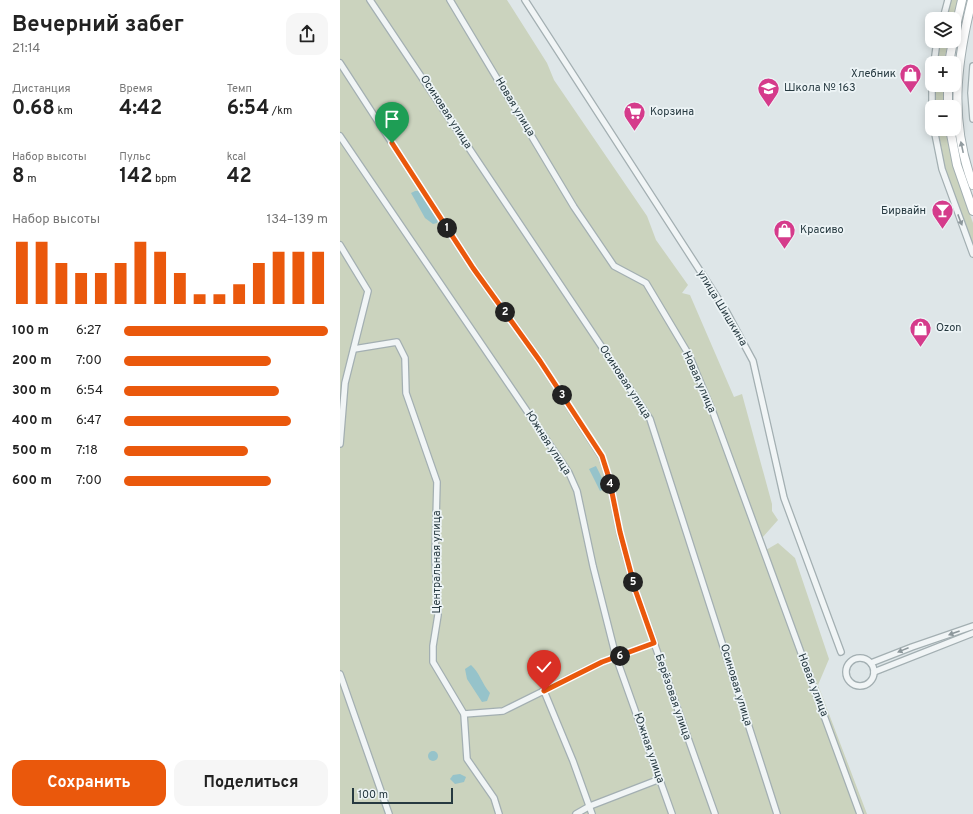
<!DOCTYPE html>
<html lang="ru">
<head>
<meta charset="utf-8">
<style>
	body { margin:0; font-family:Overpass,sans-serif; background:#f6f6f6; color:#222; height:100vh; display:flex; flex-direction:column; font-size:15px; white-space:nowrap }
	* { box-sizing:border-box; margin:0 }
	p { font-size:13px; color:#767676 }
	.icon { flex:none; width:22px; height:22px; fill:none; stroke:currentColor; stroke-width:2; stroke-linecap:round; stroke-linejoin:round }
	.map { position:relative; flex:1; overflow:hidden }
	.sheet { display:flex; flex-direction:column; background:#fff; width:340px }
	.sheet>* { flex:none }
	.fabs { position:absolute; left:585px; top:12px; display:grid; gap:8px }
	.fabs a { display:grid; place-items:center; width:36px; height:36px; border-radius:8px; background:#fff; box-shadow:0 2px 10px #0003; font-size:20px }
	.scale { position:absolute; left:12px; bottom:10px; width:101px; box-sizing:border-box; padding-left:4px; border:2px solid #263940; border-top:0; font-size:11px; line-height:14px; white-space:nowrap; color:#263940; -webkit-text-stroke:3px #edf4f6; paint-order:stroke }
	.pin { position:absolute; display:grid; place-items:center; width:34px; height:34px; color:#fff; margin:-41px -17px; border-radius:50% 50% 50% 0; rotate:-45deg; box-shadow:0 0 4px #0007 }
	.pin .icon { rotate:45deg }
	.km { position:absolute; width:20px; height:20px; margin:-10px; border-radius:50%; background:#222; color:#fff; font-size:11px; line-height:20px; text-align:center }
	.round { display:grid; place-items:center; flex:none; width:42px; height:42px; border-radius:12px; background:#f6f6f6 }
	.overview { display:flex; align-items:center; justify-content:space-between; height:68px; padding:0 12px }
	h1 { font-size:22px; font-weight:700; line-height:30px }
	.stats { display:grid; grid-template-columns:repeat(3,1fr); gap:6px; height:68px; padding:4px 12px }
	.stats div { display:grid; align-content:center }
	.stats b { font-size:20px; font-weight:700 }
	.stats small { font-size:11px; font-weight:400 }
	.stats p { font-size:11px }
	.chart { height:112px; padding:8px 12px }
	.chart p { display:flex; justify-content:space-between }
	.chart svg { width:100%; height:72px; margin-top:4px; stroke:#ea580c; stroke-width:6 }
	.action { display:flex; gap:8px; margin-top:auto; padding:8px 12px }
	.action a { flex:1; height:46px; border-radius:12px; background:#ea580c; color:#fff; font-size:16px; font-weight:700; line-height:46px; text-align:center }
	.action a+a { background:#f6f6f6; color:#222 }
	ul { padding:0 12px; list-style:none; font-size:13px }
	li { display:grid; grid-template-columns:64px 48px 1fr; align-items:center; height:30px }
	li i { height:10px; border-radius:5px; background:#ea580c }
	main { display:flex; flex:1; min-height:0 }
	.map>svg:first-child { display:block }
	.green { fill:#cbd3be }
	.water { fill:#96c3ca }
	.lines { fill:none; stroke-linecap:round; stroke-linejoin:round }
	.street-casing { stroke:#a3afb2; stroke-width:8 }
	.secondary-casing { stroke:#a3afb2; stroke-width:10 }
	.street { stroke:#f1f5f6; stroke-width:5.5 }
	.secondary { stroke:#fff; stroke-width:8 }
	.oneway { fill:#929ca0 }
	.oneway2 { fill:#8c979b }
	.route-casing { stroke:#fff; stroke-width:8 }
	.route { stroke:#ea580c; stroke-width:5 }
	.labels { text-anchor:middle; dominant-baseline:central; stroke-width:3.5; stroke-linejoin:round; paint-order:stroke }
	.poi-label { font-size:11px; fill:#263940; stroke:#edf4f6; text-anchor:start }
	.street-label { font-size:11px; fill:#263940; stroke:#edf4f6 }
</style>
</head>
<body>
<main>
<section class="sheet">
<div class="overview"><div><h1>Вечерний забег</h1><p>21:14</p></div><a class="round"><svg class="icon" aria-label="share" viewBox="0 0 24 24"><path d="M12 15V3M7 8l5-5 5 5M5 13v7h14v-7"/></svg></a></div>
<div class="stats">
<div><p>Дистанция</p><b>0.68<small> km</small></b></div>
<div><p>Время</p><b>4:42</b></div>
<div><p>Темп</p><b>6:54<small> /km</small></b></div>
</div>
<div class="stats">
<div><p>Набор высоты</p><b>8<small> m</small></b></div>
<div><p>Пульс</p><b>142<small> bpm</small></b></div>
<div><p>kcal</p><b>42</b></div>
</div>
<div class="chart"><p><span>Набор высоты</span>134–139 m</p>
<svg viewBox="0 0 160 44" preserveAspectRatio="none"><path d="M5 44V6M15 44V6M25 44V19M35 44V25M45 44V25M55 44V19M65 44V6M75 44V12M85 44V25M95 44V38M105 44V38M115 44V32M125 44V19M135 44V12M145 44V12M155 44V12"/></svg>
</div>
<ul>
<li><b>100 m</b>6:27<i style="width:100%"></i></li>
<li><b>200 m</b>7:00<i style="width:72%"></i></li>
<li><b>300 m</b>6:54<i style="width:76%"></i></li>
<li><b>400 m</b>6:47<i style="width:82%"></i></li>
<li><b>500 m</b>7:18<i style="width:61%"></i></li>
<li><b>600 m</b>7:00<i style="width:72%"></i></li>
</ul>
<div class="action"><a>Сохранить</a><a>Поделиться</a></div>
</section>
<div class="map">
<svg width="633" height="814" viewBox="0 0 633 814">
	<rect width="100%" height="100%" fill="#dee6e8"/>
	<g class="green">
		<polygon points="0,0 167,0 207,63 214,80 307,216 316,240 348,285 342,293 350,295 394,397 402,394 432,504 432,511 438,520 422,538 426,550 438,543 455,558 489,659 478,685 527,814 0,814"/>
		<polygon points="610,0 618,0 613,19 605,19"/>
		<polygon points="600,41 608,41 604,63 597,63"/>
		<polygon points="595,85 603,85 603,107 596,107"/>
		<polygon points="598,129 605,129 613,166 633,223 633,244 605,168"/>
	</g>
	<g class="water">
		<polygon points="75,191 80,191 98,219 97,223 93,224 85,218 71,193"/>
		<polygon points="256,466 267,488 260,491 249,469"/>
		<path d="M131,665c9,8 11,19 19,28l-3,8 -5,1 -15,-23 -2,-10z"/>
		<circle cx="93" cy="756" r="5"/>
		<polygon points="120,774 126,777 124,782 115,784 110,779 113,775"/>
	</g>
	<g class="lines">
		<defs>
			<g id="street">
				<polyline points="30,0 310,419 437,814"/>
				<polyline points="110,0 234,207 274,266 306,283 349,355 374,415 520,814"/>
				<polyline points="185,0 386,311 413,361 444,498 501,652"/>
				<polyline points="603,19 608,0"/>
				<polyline points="0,63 133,268 200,361 262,457 269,478 280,533 296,592 375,814"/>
				<polyline points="594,63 597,41"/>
				<polyline points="633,66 631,93 633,119"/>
				<polyline points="592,107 592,85"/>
				<polyline points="594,129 602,169 633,254"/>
				<polyline points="0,136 229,473 237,491 253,566 276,657 332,814"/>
				<polyline points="0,245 28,291 5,383 0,444"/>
				<polyline points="14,349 57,342 65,358 66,393 97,482 95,558 98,615 93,646 93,662 124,714 127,759 154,798 159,814"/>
				<circle cx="520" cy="672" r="14"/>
				<polyline points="531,663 572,647 633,626"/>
				<polyline points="534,672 633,633"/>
				<polyline points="0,674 49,814"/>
				<polyline points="204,691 233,761 252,814"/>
				<polyline points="124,714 163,711 262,662 314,643"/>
				<polyline points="236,814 250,806 320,779"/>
			</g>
			<g id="secondary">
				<path d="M632,0c-16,64 -23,121 1,185"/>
				<polyline points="614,35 622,0"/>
				<polyline points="609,63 613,41"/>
				<polyline points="608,85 608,107"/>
				<polyline points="610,129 617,165 633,211"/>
			</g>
		</defs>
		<use href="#street" class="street-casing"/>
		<use href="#secondary" class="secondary-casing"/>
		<use href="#street" class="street"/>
		<use href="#secondary" class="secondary"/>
	</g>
	<defs><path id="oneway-solid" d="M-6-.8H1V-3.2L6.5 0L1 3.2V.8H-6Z"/></defs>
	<use class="oneway" href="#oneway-solid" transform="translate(622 147) rotate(-102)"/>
	<g class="oneway2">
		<use href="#oneway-solid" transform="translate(620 220) rotate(69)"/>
		<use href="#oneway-solid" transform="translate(614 633) rotate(160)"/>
		<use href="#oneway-solid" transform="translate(563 650) rotate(158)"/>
	</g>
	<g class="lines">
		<defs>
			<polyline id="route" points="52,143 133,268 200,361 262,456 269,478 280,532 296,592 314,643 262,662 204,691"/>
		</defs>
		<use href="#route" class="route-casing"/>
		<use href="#route" class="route"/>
	</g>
	<defs>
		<symbol id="shop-pin" viewBox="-11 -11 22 30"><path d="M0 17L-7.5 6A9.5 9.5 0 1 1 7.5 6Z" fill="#d53b8b" stroke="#edf4f6"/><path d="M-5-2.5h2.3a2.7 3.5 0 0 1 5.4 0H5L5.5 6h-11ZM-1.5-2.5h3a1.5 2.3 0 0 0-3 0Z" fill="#fff"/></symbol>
		<symbol id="school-pin" viewBox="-11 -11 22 30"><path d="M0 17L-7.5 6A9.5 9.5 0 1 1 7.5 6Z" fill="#d53b8b" stroke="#edf4f6"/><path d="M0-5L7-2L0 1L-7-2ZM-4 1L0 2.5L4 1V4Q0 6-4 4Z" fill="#fff"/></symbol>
		<symbol id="supermarket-pin" viewBox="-11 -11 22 30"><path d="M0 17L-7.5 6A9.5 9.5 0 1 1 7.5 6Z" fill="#d53b8b" stroke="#edf4f6"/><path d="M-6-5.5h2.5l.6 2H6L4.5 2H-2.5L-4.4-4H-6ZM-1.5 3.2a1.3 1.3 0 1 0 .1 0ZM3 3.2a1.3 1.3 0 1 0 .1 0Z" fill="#fff"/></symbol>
		<symbol id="bar-pin" viewBox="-11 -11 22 30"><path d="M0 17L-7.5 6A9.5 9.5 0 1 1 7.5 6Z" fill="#d53b8b" stroke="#edf4f6"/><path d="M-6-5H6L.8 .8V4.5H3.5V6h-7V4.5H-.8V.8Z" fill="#fff"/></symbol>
	</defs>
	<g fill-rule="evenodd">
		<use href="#shop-pin" x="558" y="62" width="25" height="34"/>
		<use href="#school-pin" x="416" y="76" width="25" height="34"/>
		<use href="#supermarket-pin" x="282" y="100" width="25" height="34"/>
		<use href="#bar-pin" x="590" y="198" width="25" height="34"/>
		<use href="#shop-pin" x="432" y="218" width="25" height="34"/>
		<use href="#shop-pin" x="568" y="316" width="25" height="34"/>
	</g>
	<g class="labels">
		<g class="poi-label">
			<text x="556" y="74" text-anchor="end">Хлебник</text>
			<text x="444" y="88">Школа № 163</text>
			<text x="310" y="112">Корзина</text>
			<text x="586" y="211" text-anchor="end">Бирвайн</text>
			<text x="460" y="230">Красиво</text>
			<text x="596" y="328">Ozon</text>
		</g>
		<g class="street-label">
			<text transform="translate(175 107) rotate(59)">Новая улица</text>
			<text transform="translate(106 112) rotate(57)">Осиновая улица</text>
			<text transform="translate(382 308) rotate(59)">улица Шишкина</text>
			<text transform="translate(285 382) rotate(57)">Осиновая улица</text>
			<text transform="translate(359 382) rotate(66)">Новая улица</text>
			<text transform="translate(208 443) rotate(57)">Южная улица</text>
			<text transform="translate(97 562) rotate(-90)">Центральная улица</text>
			<text transform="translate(396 685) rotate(73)">Осиновая улица</text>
			<text transform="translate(473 685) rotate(69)">Новая улица</text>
			<text transform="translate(333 697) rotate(71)">Берёзовая улица</text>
			<text transform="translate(309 748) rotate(71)">Южная улица</text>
		</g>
	</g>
</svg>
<div class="fabs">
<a><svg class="icon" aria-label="layers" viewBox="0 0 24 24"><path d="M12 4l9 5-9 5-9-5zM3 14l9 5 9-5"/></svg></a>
<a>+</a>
<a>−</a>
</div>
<div class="scale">100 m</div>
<div class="pin" style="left:52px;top:143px;background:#1e9e55"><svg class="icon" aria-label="arrive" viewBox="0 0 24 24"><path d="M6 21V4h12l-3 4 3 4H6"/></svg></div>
<div class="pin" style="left:204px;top:691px;background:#d93025"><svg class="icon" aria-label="check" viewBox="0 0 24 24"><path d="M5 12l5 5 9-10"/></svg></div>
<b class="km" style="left:107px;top:228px">1</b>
<b class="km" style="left:165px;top:312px">2</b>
<b class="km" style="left:222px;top:395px">3</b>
<b class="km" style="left:270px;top:484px">4</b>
<b class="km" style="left:293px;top:582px">5</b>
<b class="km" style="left:280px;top:656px">6</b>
</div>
</main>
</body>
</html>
